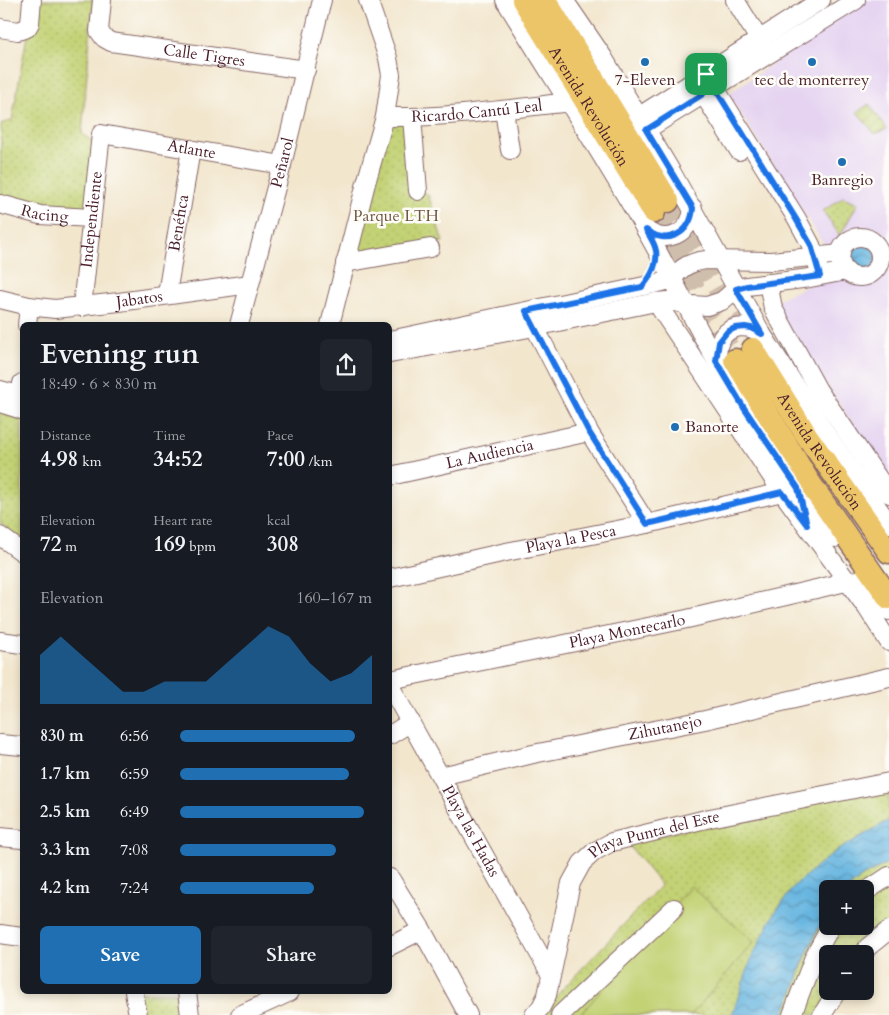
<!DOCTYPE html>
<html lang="en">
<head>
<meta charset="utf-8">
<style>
	body { margin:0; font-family:Cardo,serif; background:#20242c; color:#f1f3f6; height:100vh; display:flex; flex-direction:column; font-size:19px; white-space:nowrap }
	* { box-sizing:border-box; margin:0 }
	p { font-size:16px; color:#9ea1a6 }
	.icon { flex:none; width:28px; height:28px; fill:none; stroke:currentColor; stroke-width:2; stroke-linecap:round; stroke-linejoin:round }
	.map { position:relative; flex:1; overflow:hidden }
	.sheet { position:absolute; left:20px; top:322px; width:372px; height:672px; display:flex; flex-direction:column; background:#171b24; border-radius:8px; box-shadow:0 2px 8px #0003 }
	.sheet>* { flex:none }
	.tools { position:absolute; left:819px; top:880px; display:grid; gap:10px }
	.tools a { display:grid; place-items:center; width:55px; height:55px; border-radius:8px; background:#171b24; box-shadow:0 2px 8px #0003; font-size:25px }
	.pin { position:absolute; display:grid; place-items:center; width:42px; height:42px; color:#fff; margin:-21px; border-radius:10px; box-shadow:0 2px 8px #0006 }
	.round { display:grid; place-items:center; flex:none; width:52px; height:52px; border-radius:8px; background:#20242c }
	.overview { display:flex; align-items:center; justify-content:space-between; height:85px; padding:0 20px }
	h1 { font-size:28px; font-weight:700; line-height:38px }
	.metrics { display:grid; grid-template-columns:repeat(3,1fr); gap:8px; height:85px; padding:5px 20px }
	.metrics div { display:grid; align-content:center }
	.metrics b { font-size:21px; font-weight:700 }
	.metrics small { font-size:14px; font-weight:400 }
	.metrics p { font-size:14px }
	.chart { height:140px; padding:10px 20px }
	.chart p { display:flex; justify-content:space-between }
	.chart svg { width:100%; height:90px; margin-top:5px; fill:#1f6fb2; opacity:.7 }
	.primary-button { display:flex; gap:10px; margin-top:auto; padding:10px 20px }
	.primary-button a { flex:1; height:58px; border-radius:8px; background:#1f6fb2; color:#fff; font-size:20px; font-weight:700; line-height:58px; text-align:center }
	.primary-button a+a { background:#20242c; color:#f1f3f6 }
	ul { padding:0 20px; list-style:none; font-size:16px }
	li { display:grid; grid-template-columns:80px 60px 1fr; align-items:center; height:38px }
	li i { height:12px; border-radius:6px; background:#1f6fb2 }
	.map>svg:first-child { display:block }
	.built { fill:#e5d3f1 }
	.park { fill:url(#park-dots); stroke:#867850 }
	.garden { fill:url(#garden-furrows); stroke:#867850 }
	.pitch { fill:#c3d274; stroke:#867850 }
	.water { fill:url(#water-waves); stroke:#586a86 }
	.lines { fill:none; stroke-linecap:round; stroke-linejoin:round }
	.major-tunnel { stroke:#d0bead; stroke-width:22; stroke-dasharray:22 11; stroke-linecap:butt }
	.minor-casing { stroke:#856564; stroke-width:20 }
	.major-casing { stroke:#856564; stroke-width:25 }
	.minor { stroke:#fff; stroke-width:18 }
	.major { stroke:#edc569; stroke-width:22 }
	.route-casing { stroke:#fff; stroke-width:10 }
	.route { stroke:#1a73e8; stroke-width:6 }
	.poi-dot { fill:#1f6fb2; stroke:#fdfcf7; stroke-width:2 }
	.labels { text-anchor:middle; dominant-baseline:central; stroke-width:5; stroke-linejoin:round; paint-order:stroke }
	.street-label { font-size:16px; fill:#4a1f2b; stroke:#fdfcf7 }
	.poi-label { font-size:16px; fill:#4a1f2b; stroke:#fdfcf7 }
	.park-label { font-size:16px; fill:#6e5541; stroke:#fdfcf7 }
</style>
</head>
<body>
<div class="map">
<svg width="889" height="1015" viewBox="0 0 889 1015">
	<defs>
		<pattern id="park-dots" width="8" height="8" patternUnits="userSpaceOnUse" patternTransform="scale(1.25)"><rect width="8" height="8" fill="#c3d274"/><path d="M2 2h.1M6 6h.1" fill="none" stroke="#a9b465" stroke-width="1.8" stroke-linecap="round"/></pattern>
		<pattern id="garden-furrows" width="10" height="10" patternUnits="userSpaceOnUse" patternTransform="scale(1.25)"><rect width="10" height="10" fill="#c3d274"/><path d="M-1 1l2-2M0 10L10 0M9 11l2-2" fill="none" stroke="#a9b465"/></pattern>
		<pattern id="water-waves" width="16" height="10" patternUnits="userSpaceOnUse" patternTransform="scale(1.25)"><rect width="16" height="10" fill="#66b5e0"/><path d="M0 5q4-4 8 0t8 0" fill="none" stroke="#5693b6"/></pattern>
	</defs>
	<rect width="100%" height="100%" fill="#fdfcf7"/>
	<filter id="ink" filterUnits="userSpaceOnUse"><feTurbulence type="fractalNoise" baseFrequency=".02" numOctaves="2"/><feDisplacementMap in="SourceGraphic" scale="10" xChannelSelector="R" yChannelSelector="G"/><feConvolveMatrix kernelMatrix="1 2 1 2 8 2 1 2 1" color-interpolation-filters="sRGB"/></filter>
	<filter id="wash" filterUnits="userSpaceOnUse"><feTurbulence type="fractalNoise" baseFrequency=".0096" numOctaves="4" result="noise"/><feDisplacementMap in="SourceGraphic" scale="20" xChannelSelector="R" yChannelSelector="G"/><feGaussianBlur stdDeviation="1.12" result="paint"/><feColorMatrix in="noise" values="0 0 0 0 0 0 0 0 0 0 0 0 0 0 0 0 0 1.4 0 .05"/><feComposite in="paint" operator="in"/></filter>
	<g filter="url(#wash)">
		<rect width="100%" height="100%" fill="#f2e6cd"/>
		<polygon class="built" points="866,0 889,0 889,479 772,302 841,271 728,94"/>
		<g class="park">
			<polygon points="31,0 93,0 82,134 95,143 87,204 82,210 52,212 0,198 1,124 12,120 28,30"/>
			<polygon points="385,117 412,117 418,191 428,194 443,242 361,256 353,245"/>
			<polygon points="843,197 858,203 840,236 823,211"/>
			<polygon points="0,408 5,415 22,418 22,541 18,539 0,523"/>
			<polygon points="889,783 889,820 833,853 811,871 792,889 774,914 732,1015 538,1015 661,885 627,843"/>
			<path d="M889,862v68l-26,24h-35v37l-6,24h-39c14,-33 24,-68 43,-99l1,-2 1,12h37v-37h-17l14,-12z"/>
			<polygon points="136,993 185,993 188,1015 139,1015"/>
		</g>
		<polygon class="garden" points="869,104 887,129 875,134 857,112"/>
		<polygon class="pitch" points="691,886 754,942 691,1015 580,1015"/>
		<g class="water">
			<circle cx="861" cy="257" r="15"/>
			<polygon points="889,820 889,862 862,877 848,889 828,889 827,914 819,927 802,964 795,987 783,1015 732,1015 752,957 774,914 795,885 833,853"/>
		</g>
	</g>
	<g filter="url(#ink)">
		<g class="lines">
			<g class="major-tunnel">
				<polyline points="668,201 753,349"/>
				<polyline points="654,212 684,271 735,360"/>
			</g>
			<defs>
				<g id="minor">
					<path id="s1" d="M102,0l-3,31 5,7 7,4 195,28"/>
					<path d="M505,0c47,77 96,151 140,229 34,59 62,121 99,179 29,44 61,87 91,130"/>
					<polyline points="564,0 603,57 671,171 762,334 825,432 889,524"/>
					<polyline points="735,0 765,49"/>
					<polyline points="0,28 18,31 27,28 30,23 32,0"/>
					<polyline points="706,74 797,219 811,245 818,266"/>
					<polyline points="695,81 739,151"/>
					<polyline points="504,110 510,150"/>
					<path id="s2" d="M385,117c62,1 124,-8 185,-15"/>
					<polyline points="412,117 418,191"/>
					<polyline points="638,117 821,0"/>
					<polyline points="646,130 856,0"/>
					<path id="s3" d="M0,204l40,11 51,3"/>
					<path d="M645,229c21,17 46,5 48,-21"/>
					<circle cx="860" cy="257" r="20"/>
					<polyline points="345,263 430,248"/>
					<polyline points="768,283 773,308 818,390 889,494"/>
					<path id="s4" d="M167,294l24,-145"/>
					<path id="s5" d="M0,299l29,7 26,3 64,-7 131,-18"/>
					<polyline points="656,302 782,492 867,608 889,642"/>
					<path id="s6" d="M82,307l19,-173 181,31"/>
					<polyline points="530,318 589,432 647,524"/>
					<polyline points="27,325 29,306"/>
					<path id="s7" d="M239,325l43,-160 40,-165"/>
					<polyline points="330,325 366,183 385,117 391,75 388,58 368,0"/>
					<path d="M390,340l273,-58c9,-2 13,-8 20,-14 7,-5 14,-7 23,-8l65,1 70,-7"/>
					<polyline points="390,354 534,327 656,302 668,301 692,305 707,306 722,301 736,289 747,286 810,278 846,271"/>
					<path d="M717,361c0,-7 0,-14 3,-20 8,-17 29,-17 42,-7"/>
					<polyline points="0,390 22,396"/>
					<polyline points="0,403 22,410"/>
					<polyline points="21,410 22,383"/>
					<path id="s8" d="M390,476l199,-44"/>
					<polyline points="0,536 22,552"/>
					<path id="s9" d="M390,578l116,-26 141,-28 135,-32"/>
					<polyline points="872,590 889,611"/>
					<polyline points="0,641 22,644"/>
					<path id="s10" d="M390,680l297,-61 159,-37 18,-3"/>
					<path id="s11" d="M390,686l161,289"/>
					<polyline points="390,735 411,722"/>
					<polyline points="0,744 22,746"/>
					<path id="s12" d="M441,776l92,-22 172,-34 184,-43"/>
					<polyline points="0,837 22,839"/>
					<polyline points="390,878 422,930 468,1015"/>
					<polyline points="865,892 889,876"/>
					<polyline points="0,934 22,937"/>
					<polyline points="390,946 422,930"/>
					<polyline points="863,954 868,947 889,930"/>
					<polyline points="134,992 138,1015"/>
					<polyline points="187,992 190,1015"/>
					<polyline points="240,1015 290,992"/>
					<path id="s13" d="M534,1015l7,-8 6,-12 24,-112 11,-20 13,-12 17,-9 98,-24 179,-36"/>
					<polyline points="560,1015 674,908"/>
					<polyline points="792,1015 814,957 831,926"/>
					<polyline points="822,1015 837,991"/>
				</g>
				<g id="major">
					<path id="s14" d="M523,0l131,212"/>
					<polyline points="545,0 668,201"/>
					<path id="s15" d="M753,349l54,87 82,116"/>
					<polyline points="735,360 807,479 889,598"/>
				</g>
			</defs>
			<use href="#minor" class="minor-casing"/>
			<use href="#major" class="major-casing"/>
			<use href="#minor" class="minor"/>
			<use href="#major" class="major"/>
		</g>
	</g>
	<g class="lines" filter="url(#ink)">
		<defs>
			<path id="route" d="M706,74l90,145 15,26 9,31 -73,10 -11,3 26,45 -11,-6 -6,-1 -10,1 -8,4 -8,10 -3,19 28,47 54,80 9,37 -25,-33 -135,32 -58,-92 -63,-121 116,-24c9,-10 18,-26 13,-40 -2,-6 -6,-12 -9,-17 21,16 45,4 47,-22l-47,-78 57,-36 -8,-12z"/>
		</defs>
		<use href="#route" class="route-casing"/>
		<use href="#route" class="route"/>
	</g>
	<g class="poi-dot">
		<circle cx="645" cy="62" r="5"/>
		<circle cx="812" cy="62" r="5"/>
		<circle cx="842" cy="162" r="5"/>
		<circle cx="675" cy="427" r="5"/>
	</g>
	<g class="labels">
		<g class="street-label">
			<text stroke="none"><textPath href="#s1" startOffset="142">Calle Tigres</textPath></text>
			<text stroke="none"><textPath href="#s14" startOffset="125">Avenida Revolución</textPath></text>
			<text stroke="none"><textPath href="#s2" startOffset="92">Ricardo Cantú Leal</textPath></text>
			<text stroke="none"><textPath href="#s6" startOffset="266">Atlante</textPath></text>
			<text stroke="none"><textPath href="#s7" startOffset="168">Peñarol</textPath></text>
			<text stroke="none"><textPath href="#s3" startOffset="46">Racing</textPath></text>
			<text stroke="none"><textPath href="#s6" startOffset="88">Independiente</textPath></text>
			<text stroke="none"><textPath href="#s4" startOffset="72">Benéfica</textPath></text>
			<text stroke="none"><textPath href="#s5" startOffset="141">Jabatos</textPath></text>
			<text stroke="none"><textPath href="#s15" startOffset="122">Avenida Revolución</textPath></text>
			<text stroke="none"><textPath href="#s8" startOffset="102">La Audiencia</textPath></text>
			<text stroke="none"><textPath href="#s9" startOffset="185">Playa la Pesca</textPath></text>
			<text stroke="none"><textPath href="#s10" startOffset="242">Playa Montecarlo</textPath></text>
			<text stroke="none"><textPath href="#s12" startOffset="229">Zihutanejo</textPath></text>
			<text stroke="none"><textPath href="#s11" startOffset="166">Playa las Hadas</textPath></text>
			<text stroke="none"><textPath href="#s13" startOffset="241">Playa Punta del Este</textPath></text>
		</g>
		<g class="poi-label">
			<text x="645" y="80">7-Eleven</text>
			<text x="812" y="80">tec de monterrey</text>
			<text x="842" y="180">Banregio</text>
			<text x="685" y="427" text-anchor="start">Banorte</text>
		</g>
		<g class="park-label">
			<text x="396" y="216">Parque LTH</text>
		</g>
	</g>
</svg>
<div class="tools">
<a>+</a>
<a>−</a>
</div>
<div class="pin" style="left:706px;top:74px;background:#1e9e55"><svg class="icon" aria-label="arrive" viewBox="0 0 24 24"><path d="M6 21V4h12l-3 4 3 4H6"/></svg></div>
<section class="sheet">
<div class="overview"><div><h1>Evening run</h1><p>18:49 · 6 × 830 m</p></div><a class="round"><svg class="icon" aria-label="share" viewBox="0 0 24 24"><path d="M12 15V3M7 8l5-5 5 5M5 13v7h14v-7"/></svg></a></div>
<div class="metrics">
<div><p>Distance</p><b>4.98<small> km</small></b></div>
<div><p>Time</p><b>34:52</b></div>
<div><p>Pace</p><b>7:00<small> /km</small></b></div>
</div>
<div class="metrics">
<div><p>Elevation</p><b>72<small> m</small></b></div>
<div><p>Heart rate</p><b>169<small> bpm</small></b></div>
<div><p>kcal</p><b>308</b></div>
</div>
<div class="chart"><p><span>Elevation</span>160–167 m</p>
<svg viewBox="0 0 160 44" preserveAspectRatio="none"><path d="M0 44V20L10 11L20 20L30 29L40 38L50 38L60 33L70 33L80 33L90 24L100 15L110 6L120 11L130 24L140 33L150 29L160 20V44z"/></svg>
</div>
<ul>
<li><b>830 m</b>6:56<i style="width:91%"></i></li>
<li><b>1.7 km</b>6:59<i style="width:88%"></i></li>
<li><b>2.5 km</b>6:49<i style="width:96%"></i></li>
<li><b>3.3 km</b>7:08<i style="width:81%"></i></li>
<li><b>4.2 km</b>7:24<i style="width:70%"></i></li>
</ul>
<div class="primary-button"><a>Save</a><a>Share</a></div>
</section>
</div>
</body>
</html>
